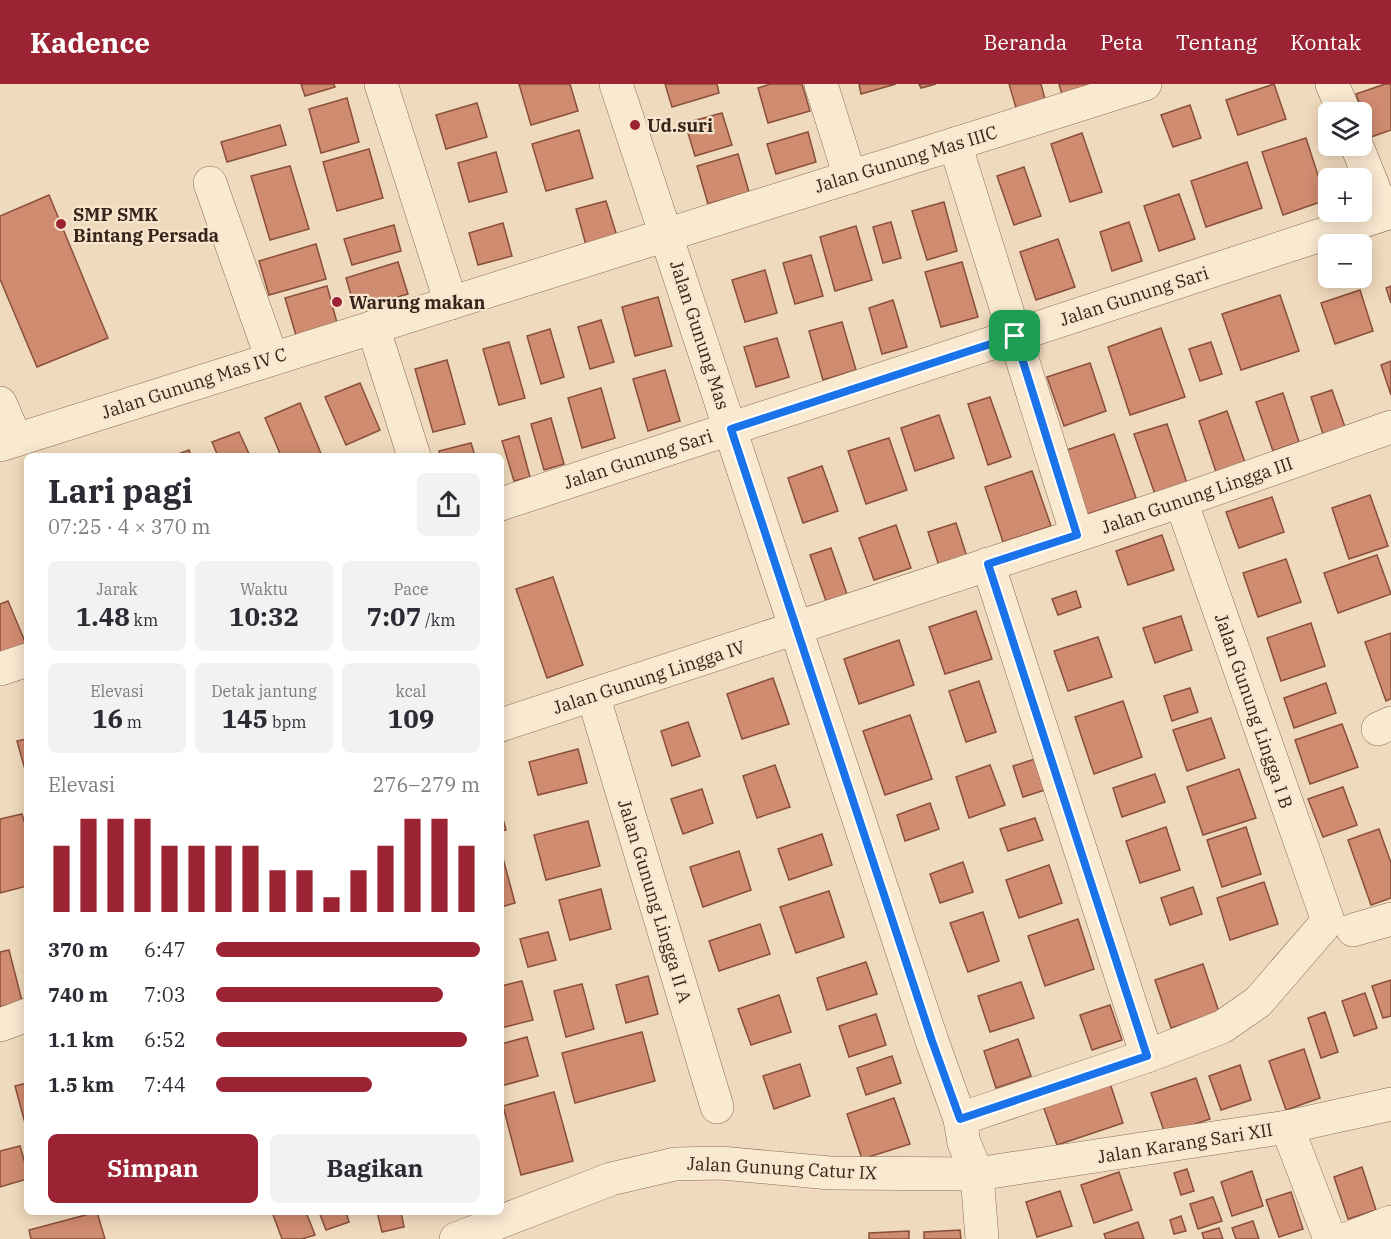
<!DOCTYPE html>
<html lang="id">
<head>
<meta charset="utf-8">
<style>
	body { margin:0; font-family:"IBM Plex Serif",serif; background:#f2f2f3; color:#2b2b33; height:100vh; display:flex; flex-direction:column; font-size:22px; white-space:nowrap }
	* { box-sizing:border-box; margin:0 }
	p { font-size:20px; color:#7c7c81 }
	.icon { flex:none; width:33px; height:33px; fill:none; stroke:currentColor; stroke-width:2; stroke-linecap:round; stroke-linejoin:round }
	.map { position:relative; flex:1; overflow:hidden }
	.side { position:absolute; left:24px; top:369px; width:480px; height:762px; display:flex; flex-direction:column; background:#fff; border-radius:9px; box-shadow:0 3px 15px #0003 }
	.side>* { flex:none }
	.buttons { position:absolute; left:1318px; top:18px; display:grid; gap:12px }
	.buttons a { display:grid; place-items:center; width:54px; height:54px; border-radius:9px; background:#fff; box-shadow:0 3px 15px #0003; font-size:30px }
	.pin { position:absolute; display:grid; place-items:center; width:51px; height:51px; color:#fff; margin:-26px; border-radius:12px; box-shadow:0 3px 9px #0006 }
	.round { display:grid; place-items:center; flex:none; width:63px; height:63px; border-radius:9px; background:#f2f2f3 }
	.summary { display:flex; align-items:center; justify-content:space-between; height:102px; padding:0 24px }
	h1 { font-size:33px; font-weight:800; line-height:45px }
	.stats { display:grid; grid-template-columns:repeat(3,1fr); gap:9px; height:102px; padding:6px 24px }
	.stats div { display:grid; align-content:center; border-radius:9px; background:#f2f2f3; text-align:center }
	.stats b { font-size:26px; font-weight:800 }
	.stats small { font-size:16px; font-weight:400 }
	.stats p { font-size:16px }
	.chart { height:168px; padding:12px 24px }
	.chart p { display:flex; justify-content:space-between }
	.chart svg { width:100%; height:108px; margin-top:6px; stroke:#9b2333; stroke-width:6 }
	.action { display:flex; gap:12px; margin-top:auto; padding:12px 24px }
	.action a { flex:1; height:69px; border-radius:9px; background:#9b2333; color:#fff; font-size:24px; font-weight:800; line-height:69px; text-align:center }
	.action a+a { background:#f2f2f3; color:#2b2b33 }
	ul { padding:0 24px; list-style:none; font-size:20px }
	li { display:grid; grid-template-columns:96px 72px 1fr; align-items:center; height:45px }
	li i { height:15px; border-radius:8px; background:#9b2333 }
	header { display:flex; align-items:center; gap:36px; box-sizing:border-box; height:84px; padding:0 30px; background:#9b2333; color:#fff }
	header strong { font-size:28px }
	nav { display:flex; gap:33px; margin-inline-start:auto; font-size:21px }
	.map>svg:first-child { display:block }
	.building { fill:#d08c71; stroke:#894f3a; stroke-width:1.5 }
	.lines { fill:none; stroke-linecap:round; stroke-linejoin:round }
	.street-casing { stroke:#896a56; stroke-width:34 }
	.street { stroke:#fae9d1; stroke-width:33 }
	.route-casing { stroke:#fff; stroke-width:12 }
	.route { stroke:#1a73e8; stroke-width:8 }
	.poi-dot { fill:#9b2333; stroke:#f7e5cd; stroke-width:2 }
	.labels { text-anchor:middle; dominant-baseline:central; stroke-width:4.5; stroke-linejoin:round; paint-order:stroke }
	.poi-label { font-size:18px; font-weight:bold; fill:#37251b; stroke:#f7e5cd; text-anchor:start }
	.street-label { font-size:18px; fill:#37251b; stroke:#f7e5cd }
</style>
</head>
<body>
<header>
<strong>Kadence</strong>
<nav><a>Beranda</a><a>Peta</a><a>Tentang</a><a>Kontak</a></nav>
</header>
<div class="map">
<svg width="1391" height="1155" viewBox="0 0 1391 1155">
	<rect width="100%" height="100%" fill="#f0dabd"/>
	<g class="building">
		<polygon points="301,0 334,0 335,3 305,12"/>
		<polygon points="519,0 570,0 578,27 531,41"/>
		<polygon points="665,0 717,0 719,9 672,23"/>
		<polygon points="770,0 802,0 810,27 768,39 758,4"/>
		<polygon points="859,0 896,0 861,10"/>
		<polygon points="919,0 936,0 921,4"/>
		<polygon points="1009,0 1041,0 1046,19 1017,27"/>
		<polygon points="1059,0 1091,0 1063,14"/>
		<polygon points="1274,0 1286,35 1238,51 1226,16"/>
		<polygon points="1385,0 1390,0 1391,2 1391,46 1371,53 1356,10"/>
		<polygon points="347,14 359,58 321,69 309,25"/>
		<polygon points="477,19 487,53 446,65 436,31"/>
		<polygon points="1190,21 1201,54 1173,63 1161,31"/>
		<polygon points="722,29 732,61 695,72 685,39"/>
		<polygon points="280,41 286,61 227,78 221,58"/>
		<polygon points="579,46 593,94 546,107 532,60"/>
		<polygon points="808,48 816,78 776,90 767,60"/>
		<polygon points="1082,49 1102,108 1070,118 1051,60"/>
		<polygon points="1306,54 1326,116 1283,131 1262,68"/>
		<polygon points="369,65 383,114 337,127 323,78"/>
		<polygon points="496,68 507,108 469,118 458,79"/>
		<polygon points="738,70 749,108 708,120 697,82"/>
		<polygon points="1247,78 1262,124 1206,143 1191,97"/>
		<polygon points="290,82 309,145 270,156 251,92"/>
		<polygon points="1024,83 1041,132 1014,141 997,92"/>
		<polygon points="1179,110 1195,155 1159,167 1144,122"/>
		<polygon points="49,111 108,254 37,283 0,195 0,132"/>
		<polygon points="606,117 617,152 586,161 576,125"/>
		<polygon points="944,118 957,167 927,176 912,127"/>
		<polygon points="891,138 901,174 883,179 873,143"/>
		<polygon points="1129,138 1142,177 1112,187 1100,148"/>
		<polygon points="503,139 512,172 478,181 469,149"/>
		<polygon points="394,141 401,167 352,181 344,155"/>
		<polygon points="856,142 872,196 835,207 820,153"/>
		<polygon points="1058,155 1075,203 1036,216 1020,168"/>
		<polygon points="316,160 326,195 269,211 259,177"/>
		<polygon points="811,171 823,212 795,220 783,179"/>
		<polygon points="398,178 408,210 355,225 346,194"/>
		<polygon points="962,178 978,233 941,243 925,188"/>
		<polygon points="765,186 777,229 745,238 732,196"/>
		<polygon points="327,202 339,246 298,258 285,214"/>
		<polygon points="1391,202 1391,219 1386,204"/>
		<polygon points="1360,206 1373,247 1335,260 1321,219"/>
		<polygon points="1280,211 1299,267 1241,286 1222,230"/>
		<polygon points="658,213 672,262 635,272 622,223"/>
		<polygon points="893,216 907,263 882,270 869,224"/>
		<polygon points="601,236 614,278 590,285 578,243"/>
		<polygon points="842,238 856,286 823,296 809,247"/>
		<polygon points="1161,244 1185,313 1130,331 1108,263"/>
		<polygon points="550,245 564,293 541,300 527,252"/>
		<polygon points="777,254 789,293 756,303 744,263"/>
		<polygon points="509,258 525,314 499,321 483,265"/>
		<polygon points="1211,258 1222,290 1200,297 1189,265"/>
		<polygon points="447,276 465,340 433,348 415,285"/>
		<polygon points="1391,277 1391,311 1381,281"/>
		<polygon points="1090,279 1106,327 1064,342 1047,293"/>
		<polygon points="665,286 680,337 648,347 633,295"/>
		<polygon points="360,299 380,346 346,361 325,313"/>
		<polygon points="601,304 615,354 582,364 568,314"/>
		<polygon points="1332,306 1345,343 1323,350 1311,313"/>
		<polygon points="1283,309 1299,358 1273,367 1256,318"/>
		<polygon points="990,313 1011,373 988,381 968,320"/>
		<polygon points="300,319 322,372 281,372 265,334"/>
		<polygon points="1227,327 1248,387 1219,397 1199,337"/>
		<polygon points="939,331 954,374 915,387 901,344"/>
		<polygon points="551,334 564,380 544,386 531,340"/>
		<polygon points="1167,340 1189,405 1157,416 1134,350"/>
		<polygon points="239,348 250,372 218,372 212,358"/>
		<polygon points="1114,350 1136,414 1085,431 1064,367"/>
		<polygon points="519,352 530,393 514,397 502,357"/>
		<polygon points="889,354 907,406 866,420 848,367"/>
		<polygon points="471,359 475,372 440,372 439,367"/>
		<polygon points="189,366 191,372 173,372"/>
		<polygon points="822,382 838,427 803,439 788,394"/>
		<polygon points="1032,387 1051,442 1003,458 985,403"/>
		<polygon points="1370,411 1388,462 1349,475 1332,424"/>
		<polygon points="1272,413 1284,448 1239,464 1226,428"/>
		<polygon points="956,439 970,482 942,491 928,448"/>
		<polygon points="896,441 911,484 874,496 859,454"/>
		<polygon points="1162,451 1174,486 1128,501 1116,467"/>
		<polygon points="831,464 848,513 827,520 810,471"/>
		<polygon points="1377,471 1391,510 1338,529 1324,489"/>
		<polygon points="1286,475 1301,518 1258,533 1243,489"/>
		<polygon points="553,493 583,581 547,594 516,505"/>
		<polygon points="1076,507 1081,523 1058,531 1052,515"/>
		<polygon points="8,517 26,560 0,570 0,520"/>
		<polygon points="976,527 992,575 945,590 929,543"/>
		<polygon points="1181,532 1192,566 1155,579 1143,544"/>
		<polygon points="1311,539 1325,582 1281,597 1267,554"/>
		<polygon points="1391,549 1391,615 1386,617 1365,558"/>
		<polygon points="1098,553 1112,593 1068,607 1054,567"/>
		<polygon points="899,556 914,601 859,620 844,575"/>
		<polygon points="773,594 789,640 742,655 727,610"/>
		<polygon points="979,597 996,648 966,658 949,607"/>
		<polygon points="1326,599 1336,629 1294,644 1284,614"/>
		<polygon points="1190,604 1198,628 1172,637 1164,612"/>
		<polygon points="1123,617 1142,673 1094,690 1075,633"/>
		<polygon points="910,631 932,695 885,711 863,647"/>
		<polygon points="1211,634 1225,674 1187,687 1173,646"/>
		<polygon points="688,638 700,672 672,682 661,647"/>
		<polygon points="1342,640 1358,683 1310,700 1295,656"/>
		<polygon points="27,655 27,689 26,689 17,657"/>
		<polygon points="578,665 587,699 538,711 529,678"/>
		<polygon points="1038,674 1048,705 1023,713 1013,682"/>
		<polygon points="775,681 790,723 757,734 743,692"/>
		<polygon points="990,681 1005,721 969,734 956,693"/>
		<polygon points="1239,685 1256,734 1203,751 1187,703"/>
		<polygon points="1155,690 1165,718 1122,733 1113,704"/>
		<polygon points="1343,703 1357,741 1323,753 1308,715"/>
		<polygon points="702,705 713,739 683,750 671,715"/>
		<polygon points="930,719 939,745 905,757 897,731"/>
		<polygon points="501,728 506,746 501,747"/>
		<polygon points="22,730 27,747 27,802 0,809 0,735"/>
		<polygon points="1035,734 1043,756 1008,767 1000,745"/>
		<polygon points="588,737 600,782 546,796 534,751"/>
		<polygon points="1166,743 1180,786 1140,799 1126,757"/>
		<polygon points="1246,743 1261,790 1222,803 1207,756"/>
		<polygon points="1379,745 1391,779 1391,814 1371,821 1348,756"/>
		<polygon points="822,750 832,781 789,796 778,765"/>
		<polygon points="501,767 515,819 501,823"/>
		<polygon points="739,767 751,806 703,823 690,783"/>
		<polygon points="963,778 973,808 940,819 930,790"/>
		<polygon points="1049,781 1062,819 1019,834 1006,796"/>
		<polygon points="1264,798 1278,840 1230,856 1217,814"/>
		<polygon points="1193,803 1202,830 1170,841 1161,814"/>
		<polygon points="601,805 611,845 570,856 559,816"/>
		<polygon points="829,807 844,853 796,869 780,823"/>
		<polygon points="983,828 999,877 968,888 950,839"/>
		<polygon points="1078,835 1094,885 1045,902 1028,852"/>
		<polygon points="760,840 770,870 719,887 709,857"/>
		<polygon points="548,848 556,876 528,883 520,855"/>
		<polygon points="9,866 22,917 0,923 0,868"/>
		<polygon points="866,878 877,910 827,926 817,894"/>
		<polygon points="1203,880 1219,928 1171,944 1155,896"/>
		<polygon points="648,892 658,930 626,939 616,901"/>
		<polygon points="1391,896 1391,932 1383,934 1372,902"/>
		<polygon points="522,897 533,936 501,944 501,902"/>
		<polygon points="1021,898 1034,934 990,948 978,912"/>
		<polygon points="582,900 594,945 566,953 554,907"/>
		<polygon points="1365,909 1377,944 1354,952 1342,917"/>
		<polygon points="779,911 791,948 751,961 738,925"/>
		<polygon points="1110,921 1122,956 1092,966 1080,931"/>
		<polygon points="1325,928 1338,968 1321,974 1308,934"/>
		<polygon points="876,930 886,961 849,973 839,942"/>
		<polygon points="642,948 655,997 575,1019 562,969"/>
		<polygon points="527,953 538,992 501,1002 501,960"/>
		<polygon points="1018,955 1031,992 996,1004 984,967"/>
		<polygon points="1304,965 1320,1014 1286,1026 1269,977"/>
		<polygon points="892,972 901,999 866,1011 857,984"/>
		<polygon points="800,980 810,1012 774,1025 763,992"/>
		<polygon points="1240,981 1251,1016 1221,1026 1209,992"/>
		<polygon points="1196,994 1210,1035 1165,1050 1151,1009"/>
		<polygon points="1109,996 1123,1039 1057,1061 1042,1019"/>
		<polygon points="27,999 27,1038 25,1039 15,1002"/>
		<polygon points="554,1008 573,1077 521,1091 503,1022"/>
		<polygon points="894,1014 910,1060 862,1075 847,1030"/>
		<polygon points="20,1062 27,1086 27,1095 0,1103 0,1067"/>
		<polygon points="1362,1083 1376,1126 1348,1135 1334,1093"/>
		<polygon points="1187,1085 1194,1107 1181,1111 1174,1089"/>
		<polygon points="1252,1087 1263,1122 1232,1132 1221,1098"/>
		<polygon points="1119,1088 1132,1126 1094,1139 1081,1101"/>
		<polygon points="1060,1107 1072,1142 1037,1153 1026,1118"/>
		<polygon points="1291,1108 1303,1145 1279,1153 1266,1116"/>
		<polygon points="1213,1113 1222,1137 1198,1145 1190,1120"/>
		<polygon points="97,1128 105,1155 31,1155 29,1146"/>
		<polygon points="272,1128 306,1128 315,1151 302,1155 282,1155"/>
		<polygon points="319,1128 346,1128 349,1138 326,1146"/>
		<polygon points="377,1128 401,1128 404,1143 382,1148"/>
		<polygon points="1181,1132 1186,1147 1174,1150 1170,1136"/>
		<polygon points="1253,1137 1259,1155 1236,1155 1232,1144"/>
		<polygon points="1138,1138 1144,1155 1106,1155 1104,1150"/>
		<polygon points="1219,1144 1223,1155 1204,1155 1202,1149"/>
		<polygon points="960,1146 961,1155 924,1155 924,1148"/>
		<polygon points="909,1147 909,1155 869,1155 869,1149"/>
	</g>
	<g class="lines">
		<defs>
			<g id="street">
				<polyline points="381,0 451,219"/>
				<polyline points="616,0 932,957 960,1035 964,1059 977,1090 982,1155"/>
				<polyline points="821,0 850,93"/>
				<polyline points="1332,0 1344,28"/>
				<polyline points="955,60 1077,451"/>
				<polyline points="1357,62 1384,130"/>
				<polyline points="210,99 272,275"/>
				<polyline points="373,243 414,372"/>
				<polyline points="0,319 16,356"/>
				<polyline points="0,361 1145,0"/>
				<polyline points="501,420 1391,128"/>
				<polyline points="988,480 1147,972"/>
				<polyline points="0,585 27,576"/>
				<polyline points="593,611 717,1023"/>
				<polyline points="501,641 1181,417 1391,343"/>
				<polyline points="1378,645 1391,639"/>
				<polyline points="1353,846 1391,835"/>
				<polyline points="0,941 27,931"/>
				<polyline points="960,1035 1147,972 1222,943 1258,918 1328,837 1181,417"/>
				<polyline points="1287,1043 1330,1155"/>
				<polyline points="456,1155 611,1095 675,1080 721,1079 830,1089 977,1090 1287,1043 1391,1020"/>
				<polyline points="1347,1155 1391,1138"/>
			</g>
		</defs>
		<use href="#street" class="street-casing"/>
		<use href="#street" class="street"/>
	</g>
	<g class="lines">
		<defs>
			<polygon id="route" points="1015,252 1077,451 988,480 1147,972 960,1035 932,957 731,345"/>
		</defs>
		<use href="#route" class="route-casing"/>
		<use href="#route" class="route"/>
	</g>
	<g class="poi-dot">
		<circle cx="635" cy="41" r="6"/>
		<circle cx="61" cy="140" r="6"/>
		<circle cx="337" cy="218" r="6"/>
	</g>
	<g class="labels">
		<g class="poi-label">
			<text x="647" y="41">Ud.suri</text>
			<text x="73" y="130">SMP SMK<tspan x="73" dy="21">Bintang Persada</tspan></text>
			<text x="349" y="218">Warung makan</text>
		</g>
		<g class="street-label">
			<text transform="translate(906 75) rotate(-17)">Jalan Gunung Mas IIIC</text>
			<text transform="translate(1134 212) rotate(-18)">Jalan Gunung Sari</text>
			<text transform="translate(700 251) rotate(72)">Jalan Gunung Mas</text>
			<text transform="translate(194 299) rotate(-18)">Jalan Gunung Mas IV C</text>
			<text transform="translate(638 375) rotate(-18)">Jalan Gunung Sari</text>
			<text transform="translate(1197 411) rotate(-19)">Jalan Gunung Lingga III</text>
			<text transform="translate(649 593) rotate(-18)">Jalan Gunung Lingga IV</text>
			<text transform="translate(1254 627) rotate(71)">Jalan Gunung Lingga I B</text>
			<text transform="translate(655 817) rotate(73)">Jalan Gunung Lingga II A</text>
			<text transform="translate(1185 1059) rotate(-9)">Jalan Karang Sari XII</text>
			<text transform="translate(782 1084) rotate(3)">Jalan Gunung Catur IX</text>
		</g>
	</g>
</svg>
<div class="buttons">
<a><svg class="icon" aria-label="layers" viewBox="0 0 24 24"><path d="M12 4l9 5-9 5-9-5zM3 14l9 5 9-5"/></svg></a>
<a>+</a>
<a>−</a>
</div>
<div class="pin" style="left:1015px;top:252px;background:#1e9e55"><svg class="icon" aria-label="arrive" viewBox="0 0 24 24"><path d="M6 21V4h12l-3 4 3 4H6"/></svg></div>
<section class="side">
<div class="summary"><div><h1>Lari pagi</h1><p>07:25 · 4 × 370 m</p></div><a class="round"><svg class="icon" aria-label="share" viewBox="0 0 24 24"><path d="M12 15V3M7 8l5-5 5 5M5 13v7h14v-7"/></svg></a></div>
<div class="stats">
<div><p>Jarak</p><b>1.48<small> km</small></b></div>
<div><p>Waktu</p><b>10:32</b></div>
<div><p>Pace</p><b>7:07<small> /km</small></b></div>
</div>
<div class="stats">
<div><p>Elevasi</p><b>16<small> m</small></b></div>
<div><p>Detak jantung</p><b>145<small> bpm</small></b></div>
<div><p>kcal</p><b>109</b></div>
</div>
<div class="chart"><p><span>Elevasi</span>276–279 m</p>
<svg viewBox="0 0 160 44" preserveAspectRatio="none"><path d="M5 44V17M15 44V6M25 44V6M35 44V6M45 44V17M55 44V17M65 44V17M75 44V17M85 44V27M95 44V27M105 44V38M115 44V27M125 44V17M135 44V6M145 44V6M155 44V17"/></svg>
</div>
<ul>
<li><b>370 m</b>6:47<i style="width:100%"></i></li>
<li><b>740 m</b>7:03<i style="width:86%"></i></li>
<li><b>1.1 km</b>6:52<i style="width:95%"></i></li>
<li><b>1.5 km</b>7:44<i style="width:59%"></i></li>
</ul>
<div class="action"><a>Simpan</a><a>Bagikan</a></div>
</section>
</div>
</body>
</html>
